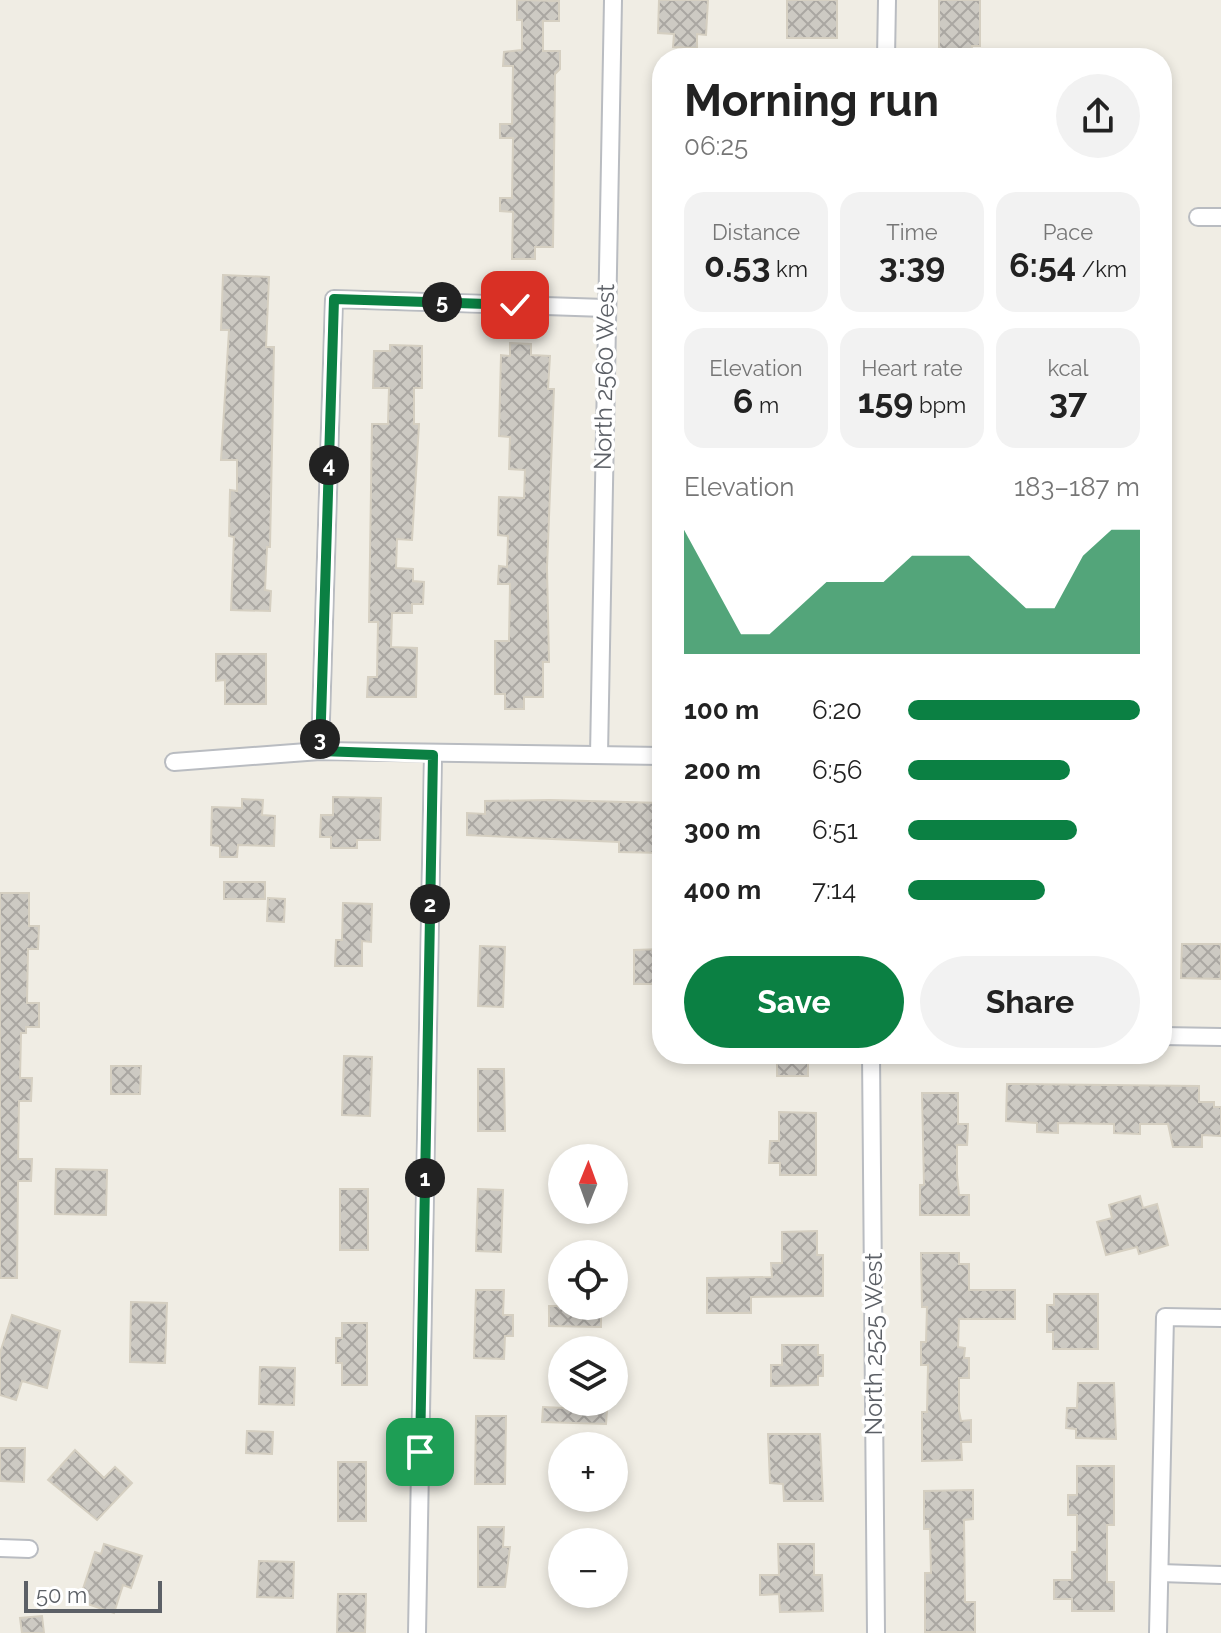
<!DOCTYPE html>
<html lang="en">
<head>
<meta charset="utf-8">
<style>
	body { margin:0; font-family:Raleway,sans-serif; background:#f2f2f2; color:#222; height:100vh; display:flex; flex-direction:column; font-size:30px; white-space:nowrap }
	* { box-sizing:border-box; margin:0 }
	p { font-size:26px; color:#767676 }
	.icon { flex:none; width:44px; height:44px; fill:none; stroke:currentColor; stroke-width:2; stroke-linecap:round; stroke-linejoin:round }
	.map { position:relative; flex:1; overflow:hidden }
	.side { position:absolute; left:652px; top:48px; width:520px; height:1016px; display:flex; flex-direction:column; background:#fff; border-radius:32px; box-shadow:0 4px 12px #0003 }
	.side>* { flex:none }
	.needle { width:52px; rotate:1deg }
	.controls { position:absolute; left:548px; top:1144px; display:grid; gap:16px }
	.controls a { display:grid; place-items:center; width:80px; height:80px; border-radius:50%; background:#fff; box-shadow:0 4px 12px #0003; font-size:40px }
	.scale { position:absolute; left:24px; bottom:20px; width:138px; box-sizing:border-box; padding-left:8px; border:4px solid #5c6066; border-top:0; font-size:22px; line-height:28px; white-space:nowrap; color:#5c6066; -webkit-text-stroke:6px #fff; paint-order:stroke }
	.pin { position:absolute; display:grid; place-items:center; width:68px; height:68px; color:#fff; margin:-34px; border-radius:16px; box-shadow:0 4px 12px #0006 }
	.km { position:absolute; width:40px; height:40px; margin:-20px; border-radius:50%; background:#222; color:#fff; font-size:22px; line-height:40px; text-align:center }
	.round { display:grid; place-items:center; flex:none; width:84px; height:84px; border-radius:42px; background:#f2f2f2 }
	.headline { display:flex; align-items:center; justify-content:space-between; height:136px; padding:0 32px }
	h1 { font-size:44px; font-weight:700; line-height:60px }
	.figures { display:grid; grid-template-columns:repeat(3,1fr); gap:12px; height:136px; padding:8px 32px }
	.figures div { display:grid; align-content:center; border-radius:20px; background:#f2f2f2; text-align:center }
	.figures b { font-size:34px; font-weight:700 }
	.figures small { font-size:22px; font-weight:400 }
	.figures p { font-size:22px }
	.chart { height:224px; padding:16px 32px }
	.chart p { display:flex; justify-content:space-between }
	.chart svg { width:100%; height:144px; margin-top:8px; fill:#0b8043; opacity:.7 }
	.button { display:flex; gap:16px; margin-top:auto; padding:16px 32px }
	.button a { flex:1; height:92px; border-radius:48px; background:#0b8043; color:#fff; font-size:32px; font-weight:700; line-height:92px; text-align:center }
	.button a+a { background:#f2f2f2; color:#222 }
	ul { padding:0 32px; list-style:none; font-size:26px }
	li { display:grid; grid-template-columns:128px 96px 1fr; align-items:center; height:60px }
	li i { height:20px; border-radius:10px; background:#0b8043 }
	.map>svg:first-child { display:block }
	.building { fill:url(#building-cross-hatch); stroke:#d5cfc1; stroke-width:2 }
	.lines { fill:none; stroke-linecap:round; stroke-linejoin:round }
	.street-casing { stroke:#b9bcc1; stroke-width:20 }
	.street { stroke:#fff; stroke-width:16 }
	.route-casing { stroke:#fff; stroke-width:16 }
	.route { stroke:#0b8043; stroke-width:10 }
	.labels { text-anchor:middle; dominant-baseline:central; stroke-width:7; stroke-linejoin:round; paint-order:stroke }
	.street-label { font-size:24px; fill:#5c6066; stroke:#fff }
</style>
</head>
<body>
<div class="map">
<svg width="1221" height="1633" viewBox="0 0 1221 1633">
	<defs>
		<pattern id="building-cross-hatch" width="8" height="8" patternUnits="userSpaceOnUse" patternTransform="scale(2)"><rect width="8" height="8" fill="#cdcac3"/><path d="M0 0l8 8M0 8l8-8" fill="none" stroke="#aaa7a2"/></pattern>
	</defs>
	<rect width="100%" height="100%" fill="#f0ede4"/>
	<g class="building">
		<polygon points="517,0 559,1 559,21 543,21 543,51 560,51 560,69 555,74 553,247 535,247 535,259 512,259 513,212 500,211 500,198 512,198 513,138 500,138 500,124 512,124 513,66 503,66 504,52 522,50 522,20 517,20"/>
		<polygon points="659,0 708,0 706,35 697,34 697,48 673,47 674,34 658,33"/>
		<rect x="787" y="0" width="50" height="38"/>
		<polygon points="939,0 980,0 980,46 972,46 971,56 939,55"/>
		<polygon points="223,275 269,277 266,347 274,347 270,547 267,547 265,590 271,591 270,611 231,610 234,537 229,536 230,490 237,491 237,460 221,460 229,330 221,330"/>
		<polygon points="510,343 531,344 531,355 550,356 548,389 554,389 547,568 549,662 543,662 543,697 524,697 524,709 505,709 505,694 495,694 495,641 509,641 510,584 498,584 499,566 507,567 508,536 498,535 499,497 524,498 525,470 509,469 510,437 499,436 501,355 510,356"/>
		<polygon points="390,345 422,346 422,388 414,388 414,424 419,424 412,540 397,539 396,568 413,569 413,581 424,582 423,604 412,604 412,613 392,613 391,647 417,648 416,697 367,697 368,677 377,677 378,622 369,622 372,424 388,424 389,388 373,388 374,351 390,351"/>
		<polygon points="216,654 266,654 266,704 225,704 225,680 216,681"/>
		<polygon points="333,797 381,798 380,840 357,840 357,848 331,848 331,837 320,837 321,815 333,815"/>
		<polygon points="242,799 263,800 262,815 275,816 274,846 238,845 237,857 220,857 220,846 211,845 212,807 242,808"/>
		<polygon points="550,800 662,803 662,853 619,852 619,842 467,835 467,813 485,814 485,801"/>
		<rect x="224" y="882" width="41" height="17"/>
		<polygon points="0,893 29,893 29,926 39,926 38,949 28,949 27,1003 39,1003 39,1027 26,1027 26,1033 21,1033 20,1078 32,1078 31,1101 19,1101 18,1159 32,1159 31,1181 18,1181 17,1278 0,1278"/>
		<polygon points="268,898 285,899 284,922 267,921"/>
		<polygon points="343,903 372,904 371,942 362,941 362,966 335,966 336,940 342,940"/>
		<polygon points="1182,944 1221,944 1221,979 1181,978"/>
		<polygon points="480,946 505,947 503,1007 478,1006"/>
		<polygon points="662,949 662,984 634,984 634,950"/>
		<rect x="777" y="1054" width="31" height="22"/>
		<polygon points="344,1056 372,1057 370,1116 342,1115"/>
		<polygon points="111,1066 141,1066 140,1094 111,1094"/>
		<polygon points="478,1069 504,1069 505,1131 478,1131"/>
		<polygon points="1007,1084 1199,1086 1199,1102 1214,1102 1214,1107 1221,1107 1221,1136 1202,1135 1202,1147 1173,1147 1168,1124 1140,1124 1140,1134 1114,1133 1114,1124 1058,1123 1058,1133 1037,1132 1037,1123 1006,1121"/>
		<polygon points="922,1093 958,1093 958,1124 968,1124 967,1145 957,1145 957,1175 959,1195 969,1195 969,1215 920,1215 920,1185 924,1185"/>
		<polygon points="779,1112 816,1113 816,1175 780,1175 780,1163 769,1163 770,1141 779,1141"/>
		<polygon points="56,1169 107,1170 106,1215 55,1214"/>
		<rect x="340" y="1189" width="28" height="61"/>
		<polygon points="478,1189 503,1190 501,1252 476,1251"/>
		<polygon points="1140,1196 1143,1208 1157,1204 1168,1245 1139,1254 1137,1247 1106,1255 1097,1222 1112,1218 1109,1205"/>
		<polygon points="817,1231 817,1255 823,1255 823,1296 751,1297 751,1313 707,1313 707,1278 772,1277 771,1263 782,1263 782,1232"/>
		<polygon points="921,1253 959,1253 959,1264 969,1264 969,1290 1015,1290 1015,1319 959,1319 958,1347 965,1348 964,1358 969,1358 969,1378 959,1378 959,1411 961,1421 971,1420 971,1442 961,1442 962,1460 922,1461 922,1412 927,1412 928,1365 921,1365 921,1342 926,1342 927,1307 922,1307"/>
		<polygon points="476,1290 504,1290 503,1315 513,1315 513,1336 505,1336 504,1359 474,1358"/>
		<polygon points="1054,1294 1098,1294 1098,1349 1053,1349 1053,1332 1047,1332 1047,1305 1054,1305"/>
		<polygon points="131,1302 167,1303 165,1363 130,1362"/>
		<polygon points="549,1306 601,1306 601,1327 549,1326"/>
		<polygon points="12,1315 60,1331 47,1388 22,1381 16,1400 0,1395 0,1353"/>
		<polygon points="342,1323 367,1323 367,1385 342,1385 342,1363 336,1363 336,1338 342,1338"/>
		<polygon points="782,1345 818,1345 818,1355 823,1355 823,1376 818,1376 818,1385 771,1386 771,1365 782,1365"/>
		<polygon points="260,1367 295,1368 294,1405 259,1404"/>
		<polygon points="1078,1383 1114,1383 1116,1439 1076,1438 1076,1429 1066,1428 1067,1408 1077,1408"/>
		<polygon points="567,1402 600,1402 600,1410 607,1410 606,1424 542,1422 543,1407 566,1408"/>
		<polygon points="476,1416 506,1416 505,1484 475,1484"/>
		<polygon points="247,1431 273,1432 272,1454 246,1453"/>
		<polygon points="768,1434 820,1434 823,1501 784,1501 783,1484 770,1483"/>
		<polygon points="0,1448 25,1448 24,1482 0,1481"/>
		<polygon points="75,1450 104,1478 115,1467 132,1483 97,1520 48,1480"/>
		<rect x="338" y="1462" width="28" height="59"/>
		<polygon points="1077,1466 1114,1466 1114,1525 1107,1525 1107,1582 1114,1582 1114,1611 1072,1611 1072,1599 1054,1599 1054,1580 1072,1580 1072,1552 1077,1552 1077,1515 1068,1515 1068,1495 1077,1495"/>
		<polygon points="973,1490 973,1519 964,1520 965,1602 975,1602 975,1632 925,1632 925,1573 931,1573 930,1529 924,1529 924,1491"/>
		<polygon points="478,1527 504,1527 503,1547 510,1547 505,1587 478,1587"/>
		<polygon points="104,1544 142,1556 131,1588 123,1585 114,1613 79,1601 95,1552 101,1554"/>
		<polygon points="778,1544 814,1544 814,1575 822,1575 823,1611 780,1612 779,1594 760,1595 760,1575 779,1575"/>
		<polygon points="259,1561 294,1562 293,1598 257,1597"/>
		<polygon points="338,1594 366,1594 365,1633 337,1633"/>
		<polygon points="42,1616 44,1633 22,1633 20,1618"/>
	</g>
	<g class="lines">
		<defs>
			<g id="street">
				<polyline points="886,58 887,0"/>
				<polyline points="1198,217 1221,217"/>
				<polyline points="320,751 334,299 605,308"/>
				<polyline points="599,755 613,0"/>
				<polyline points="174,762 320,751 662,756"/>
				<polyline points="1162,1036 1221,1037"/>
				<polyline points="871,1054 876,1633"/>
				<polyline points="0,1548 29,1549"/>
				<polyline points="1160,1573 1221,1575"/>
				<polyline points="417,1633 433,755"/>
				<polyline points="1158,1633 1165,1317 1221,1318"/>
			</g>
		</defs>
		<use href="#street" class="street-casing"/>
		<use href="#street" class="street"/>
	</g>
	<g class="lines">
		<defs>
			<polyline id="route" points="420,1452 433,755 320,751 334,299 515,305"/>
		</defs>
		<use href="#route" class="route-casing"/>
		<use href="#route" class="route"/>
	</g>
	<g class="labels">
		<g class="street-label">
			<text transform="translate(604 377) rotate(-89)">North 2560 West</text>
			<text transform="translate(873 1344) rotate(-90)">North 2525 West</text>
		</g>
	</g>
</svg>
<div class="controls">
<a><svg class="needle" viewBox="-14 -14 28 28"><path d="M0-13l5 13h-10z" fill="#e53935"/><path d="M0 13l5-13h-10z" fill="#767676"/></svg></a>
<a><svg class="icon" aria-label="locate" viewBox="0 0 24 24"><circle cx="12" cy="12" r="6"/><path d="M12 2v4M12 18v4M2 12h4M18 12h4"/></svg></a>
<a><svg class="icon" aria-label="layers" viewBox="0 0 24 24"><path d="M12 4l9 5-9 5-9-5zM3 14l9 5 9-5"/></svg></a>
<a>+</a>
<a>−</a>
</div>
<div class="scale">50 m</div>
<div class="pin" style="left:420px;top:1452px;background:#1e9e55"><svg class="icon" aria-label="arrive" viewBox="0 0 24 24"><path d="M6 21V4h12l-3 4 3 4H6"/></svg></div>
<div class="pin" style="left:515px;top:305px;background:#d93025"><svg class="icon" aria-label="check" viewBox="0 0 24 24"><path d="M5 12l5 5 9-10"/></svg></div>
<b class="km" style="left:425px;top:1178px">1</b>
<b class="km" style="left:430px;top:904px">2</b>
<b class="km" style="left:320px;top:739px">3</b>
<b class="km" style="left:329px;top:465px">4</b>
<b class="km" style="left:442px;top:302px">5</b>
<section class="side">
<div class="headline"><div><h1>Morning run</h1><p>06:25</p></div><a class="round"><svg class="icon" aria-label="share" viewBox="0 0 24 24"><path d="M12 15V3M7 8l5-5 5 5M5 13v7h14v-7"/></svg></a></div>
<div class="figures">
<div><p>Distance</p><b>0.53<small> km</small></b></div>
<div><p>Time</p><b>3:39</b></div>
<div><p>Pace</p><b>6:54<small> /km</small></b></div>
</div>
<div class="figures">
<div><p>Elevation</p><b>6<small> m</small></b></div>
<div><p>Heart rate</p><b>159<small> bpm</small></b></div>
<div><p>kcal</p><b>37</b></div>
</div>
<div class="chart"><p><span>Elevation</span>183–187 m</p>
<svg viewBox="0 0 160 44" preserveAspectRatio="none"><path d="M0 44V6L10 22L20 38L30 38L40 30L50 22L60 22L70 22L80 14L90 14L100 14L110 22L120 30L130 30L140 14L150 6L160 6V44z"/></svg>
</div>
<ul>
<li><b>100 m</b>6:20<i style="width:100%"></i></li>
<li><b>200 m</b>6:56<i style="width:70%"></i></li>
<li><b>300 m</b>6:51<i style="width:73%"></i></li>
<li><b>400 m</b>7:14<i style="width:59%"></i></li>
</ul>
<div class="button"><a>Save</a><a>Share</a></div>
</section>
</div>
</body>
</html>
